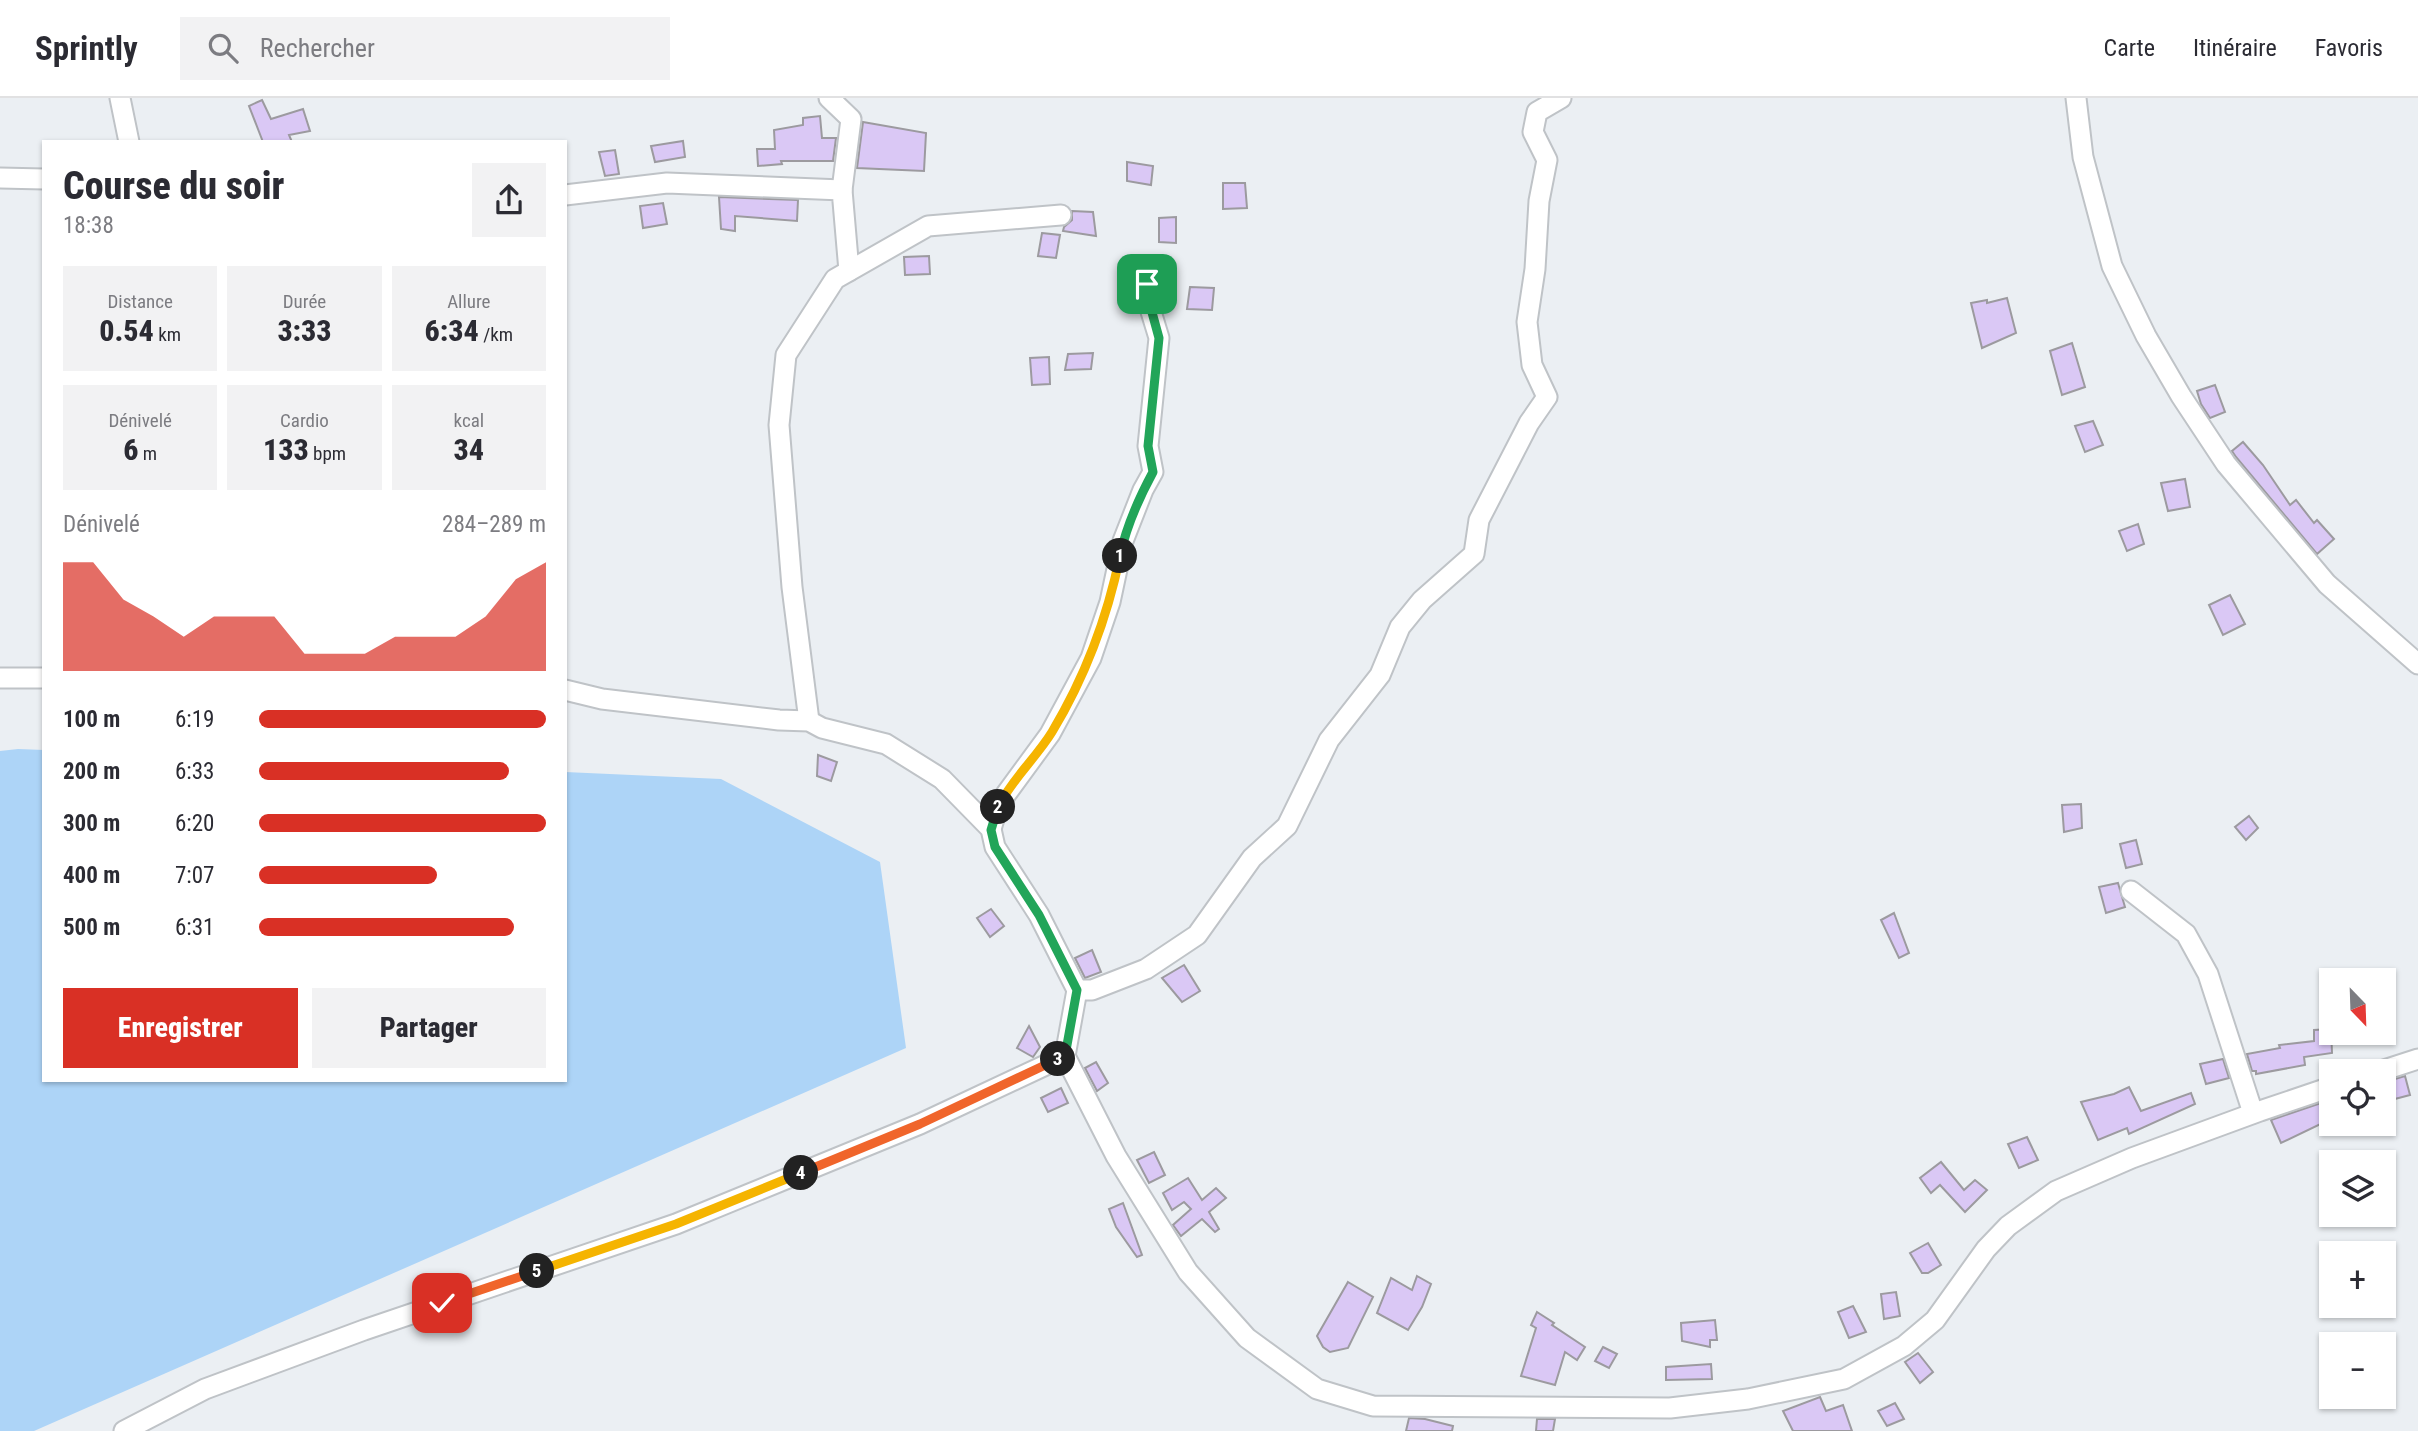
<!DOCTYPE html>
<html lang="fr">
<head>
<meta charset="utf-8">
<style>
	body { margin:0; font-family:"Roboto Condensed",sans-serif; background:#f2f2f3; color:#2b2b33; height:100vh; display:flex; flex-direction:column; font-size:26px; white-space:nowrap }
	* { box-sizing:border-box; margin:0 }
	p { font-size:23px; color:#7c7c81 }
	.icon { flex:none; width:38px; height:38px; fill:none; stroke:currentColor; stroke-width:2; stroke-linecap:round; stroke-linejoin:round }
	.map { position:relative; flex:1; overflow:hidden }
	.side { position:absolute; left:42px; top:42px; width:525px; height:942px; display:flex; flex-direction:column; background:#fff; border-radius:0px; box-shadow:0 2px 5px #0004 }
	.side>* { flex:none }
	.needle { width:46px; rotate:157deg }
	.buttons { position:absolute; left:2319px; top:870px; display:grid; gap:14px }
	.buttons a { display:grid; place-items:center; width:77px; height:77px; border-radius:0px; background:#fff; box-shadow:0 2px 5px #0004; font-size:35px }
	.pin { position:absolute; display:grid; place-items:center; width:60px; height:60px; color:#fff; margin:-30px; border-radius:14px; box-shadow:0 4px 10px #0006 }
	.km { position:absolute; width:35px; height:35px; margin:-18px; border-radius:50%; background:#222; color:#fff; font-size:19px; line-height:35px; text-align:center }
	.round { display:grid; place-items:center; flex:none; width:74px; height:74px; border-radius:0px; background:#f2f2f3 }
	.head { display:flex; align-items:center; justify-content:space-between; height:119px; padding:0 21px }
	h1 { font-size:38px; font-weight:800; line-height:52px }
	.stats { display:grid; grid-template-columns:repeat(3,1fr); gap:10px; height:119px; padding:7px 21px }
	.stats div { display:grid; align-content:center; border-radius:0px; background:#f2f2f3; text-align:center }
	.stats b { font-size:30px; font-weight:800 }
	.stats small { font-size:19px; font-weight:400 }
	.stats p { font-size:19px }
	.chart { height:196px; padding:14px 21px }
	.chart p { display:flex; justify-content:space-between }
	.chart svg { width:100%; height:126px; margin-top:7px; fill:#d93025; opacity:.7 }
	.primary-button { display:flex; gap:14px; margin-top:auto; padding:14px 21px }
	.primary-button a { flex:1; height:80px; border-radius:0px; background:#d93025; color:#fff; font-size:28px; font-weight:800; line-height:80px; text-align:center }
	.primary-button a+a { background:#f2f2f3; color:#2b2b33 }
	ul { padding:0 21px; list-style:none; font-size:23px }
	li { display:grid; grid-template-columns:112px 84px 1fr; align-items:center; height:52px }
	li i { height:18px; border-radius:9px; background:#d93025 }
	header { display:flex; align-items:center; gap:42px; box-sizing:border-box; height:98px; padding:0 35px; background:#fff; border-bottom:2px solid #e1e1e2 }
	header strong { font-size:33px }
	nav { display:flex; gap:38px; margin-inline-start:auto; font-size:24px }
	.search { width:490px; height:63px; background:#f2f2f3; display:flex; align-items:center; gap:18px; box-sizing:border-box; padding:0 24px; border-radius:0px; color:#7c7c81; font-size:26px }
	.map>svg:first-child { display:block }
	.water { fill:#add4f7 }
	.building { fill:#dac8f5; stroke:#9c9a9f; stroke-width:2 }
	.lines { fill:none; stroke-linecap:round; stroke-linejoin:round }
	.street-casing { stroke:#bfc3c7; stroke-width:23 }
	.street { stroke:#fff; stroke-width:19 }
	.split-1-casing { stroke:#fff; stroke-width:14 }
	.split-2-casing { stroke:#fff; stroke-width:14 }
	.split-3-casing { stroke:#fff; stroke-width:14 }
	.split-4-casing { stroke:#fff; stroke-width:14 }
	.split-5-casing { stroke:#fff; stroke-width:14 }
	.split-6-casing { stroke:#fff; stroke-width:14 }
	.split-1 { stroke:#22a559; stroke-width:9 }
	.split-2 { stroke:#f5b400; stroke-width:9 }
	.split-3 { stroke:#22a559; stroke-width:9 }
	.split-4 { stroke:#f0652b; stroke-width:9 }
	.split-5 { stroke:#f5b400; stroke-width:9 }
	.split-6 { stroke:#f0652b; stroke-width:9 }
</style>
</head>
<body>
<header>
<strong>Sprintly</strong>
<div class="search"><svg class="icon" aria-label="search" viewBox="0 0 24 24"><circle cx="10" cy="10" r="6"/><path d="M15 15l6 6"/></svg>Rechercher</div>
<nav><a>Carte</a><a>Itinéraire</a><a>Favoris</a></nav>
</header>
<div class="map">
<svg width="2418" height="1333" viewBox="0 0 2418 1333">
	<rect width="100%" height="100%" fill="#ebeff3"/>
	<polygon class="water" points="18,651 44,652 44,982 565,982 565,674 721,681 880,764 906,950 34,1333 0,1333 0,653"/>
	<g class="building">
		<polygon points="262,2 271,21 303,11 310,33 289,37 292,44 263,44 249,8"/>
		<polygon points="820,18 822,40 836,40 833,63 781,63 782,66 758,68 757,51 775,51 774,32 803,27 803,20"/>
		<polygon points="863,24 926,35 924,73 857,70"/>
		<polygon points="683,43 685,59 655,64 651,48"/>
		<polygon points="615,52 619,76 605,78 599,54"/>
		<polygon points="1127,64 1153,68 1151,87 1127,83"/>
		<polygon points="1223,85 1245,85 1247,110 1223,111"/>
		<polygon points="719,99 798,102 797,123 735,118 735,133 721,131"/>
		<polygon points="663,105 667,126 643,130 640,108"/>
		<polygon points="1072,113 1093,114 1096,138 1063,133 1064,129 1072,122"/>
		<polygon points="1176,119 1176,145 1159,144 1159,120"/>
		<polygon points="1042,135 1060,137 1056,160 1038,158"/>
		<polygon points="929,158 930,176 905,177 904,159"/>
		<polygon points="1190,189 1214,190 1212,212 1187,211"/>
		<polygon points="2007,200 2016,235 1982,250 1971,205 1987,202 1987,205"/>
		<polygon points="2072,245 2085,289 2062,297 2050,253"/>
		<polygon points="1093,255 1091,271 1065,272 1068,256"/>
		<polygon points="1049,259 1050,286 1032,287 1030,260"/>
		<polygon points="2215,287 2225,314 2210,320 2201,306 2197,293"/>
		<polygon points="2093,323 2103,347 2085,354 2075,328"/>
		<polygon points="2243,344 2263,367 2290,407 2296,402 2314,425 2317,422 2334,441 2317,456 2236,359 2232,353"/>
		<polygon points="2185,381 2190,409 2168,413 2161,385"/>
		<polygon points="2138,426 2144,446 2127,453 2119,433"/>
		<polygon points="2230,497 2245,526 2223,537 2209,507"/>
		<polygon points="818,657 837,664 831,683 817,678"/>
		<polygon points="2081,706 2082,730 2064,734 2062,707"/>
		<polygon points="2249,718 2258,730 2246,742 2235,729"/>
		<polygon points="2136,742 2142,766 2126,770 2120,746"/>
		<polygon points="2118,785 2125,809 2106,815 2099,789"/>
		<polygon points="991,811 1004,828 990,839 977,820"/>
		<polygon points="1894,815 1909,855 1899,860 1881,822"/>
		<polygon points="1092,852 1101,874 1085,880 1075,860"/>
		<polygon points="1184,867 1200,893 1182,904 1162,880"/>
		<polygon points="1029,928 1040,949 1033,959 1017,950"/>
		<polygon points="2331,931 2332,955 2304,959 2305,967 2256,976 2256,973 2252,973 2247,956 2280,950 2279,947 2314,943 2314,932"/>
		<polygon points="2223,961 2229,980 2206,986 2200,966"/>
		<polygon points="1096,964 1108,985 1097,993 1085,970"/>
		<polygon points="2405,978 2410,997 2391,1002 2385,984"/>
		<polygon points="2129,989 2141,1013 2191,995 2195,1006 2129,1036 2127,1030 2098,1042 2081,1004 2114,996"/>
		<polygon points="1061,990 1068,1005 1048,1014 1041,1000"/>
		<polygon points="2324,1004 2331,1021 2281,1045 2271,1022"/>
		<polygon points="2027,1039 2038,1062 2019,1070 2008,1046"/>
		<polygon points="1154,1054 1165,1077 1149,1085 1137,1062"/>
		<polygon points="1941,1064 1964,1092 1975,1082 1987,1092 1965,1114 1940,1087 1931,1095 1920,1080"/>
		<polygon points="1188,1080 1202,1102 1216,1090 1226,1100 1209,1114 1219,1131 1215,1134 1202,1121 1181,1138 1173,1127 1191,1111 1184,1104 1172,1112 1163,1095"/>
		<polygon points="1123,1105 1142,1157 1137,1159 1116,1129 1109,1111"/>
		<polygon points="1928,1145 1941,1167 1928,1175 1922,1175 1910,1155"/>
		<polygon points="1417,1178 1431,1186 1422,1209 1408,1232 1377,1215 1391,1180 1412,1192"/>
		<polygon points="1348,1184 1373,1199 1348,1250 1330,1254 1323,1249 1317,1238"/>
		<polygon points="1896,1194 1900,1218 1884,1221 1881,1196"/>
		<polygon points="1853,1208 1866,1234 1849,1240 1838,1214"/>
		<polygon points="1537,1214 1554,1225 1552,1227 1585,1249 1577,1262 1565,1254 1555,1287 1521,1278 1536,1230 1531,1227"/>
		<polygon points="1715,1222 1717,1242 1710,1242 1710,1249 1682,1243 1681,1225"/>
		<polygon points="1603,1249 1617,1256 1609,1270 1595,1263"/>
		<polygon points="1918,1255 1933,1274 1920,1285 1905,1264"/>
		<polygon points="1711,1266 1712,1281 1666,1282 1666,1269"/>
		<polygon points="1820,1299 1826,1313 1843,1307 1852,1333 1793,1333 1783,1313"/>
		<polygon points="1895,1305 1904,1321 1887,1328 1878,1313"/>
		<polygon points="1409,1320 1425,1321 1453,1328 1452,1333 1406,1333"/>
		<polygon points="1537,1321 1555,1321 1553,1333 1536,1333"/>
	</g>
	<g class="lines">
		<defs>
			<g id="street">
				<polyline points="120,0 129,44"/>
				<polyline points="829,0 851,21 842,92"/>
				<polyline points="2076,0 2083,59 2112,168 2146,238 2181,298 2226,366 2327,486 2418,566"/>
				<polyline points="0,80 44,81"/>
				<polyline points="565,97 667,85 842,92 849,173"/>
				<polyline points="0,580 44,580"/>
				<polyline points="809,623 792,489 779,327 786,257 835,181 928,128 1061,117"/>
				<polyline points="991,731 998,707 1050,636 1091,560 1110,504 1123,443 1143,392 1153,374 1148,348 1159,240 1149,207 1146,170"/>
				<polyline points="2131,793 2186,836 2208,876 2253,1015"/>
				<polyline points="1077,892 1092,892 1146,871 1197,837 1252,760 1287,728 1329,642 1380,577 1400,529 1422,502 1474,456 1479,422 1529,325 1547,299 1532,267 1527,224 1535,171 1539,103 1547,62 1533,34 1537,14 1561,0"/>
				<polyline points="1065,958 1116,1058 1188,1174 1247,1240 1317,1291 1373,1308 1670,1310 1748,1301 1844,1281 1904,1248 1935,1222 1986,1151 2008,1128 2056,1093 2132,1060 2260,1013 2331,989"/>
				<polyline points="2381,973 2418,961"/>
				<polyline points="124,1333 205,1291 364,1232 676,1126 920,1026 1065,958 1077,892 1039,817 995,749 991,731 942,681 886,646 822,630 809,623 779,622 602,601 565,592"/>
			</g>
		</defs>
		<use href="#street" class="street-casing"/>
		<use href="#street" class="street"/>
	</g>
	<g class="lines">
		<defs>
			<path id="split-1" d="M1120,458c6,-29 19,-58 33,-84l-5,-26 11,-108 -9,-33 -3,-21"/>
			<path id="split-2" d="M998,709c14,-28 38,-49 54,-75 33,-55 55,-113 68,-176"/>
			<polyline id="split-3" points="998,709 991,732 995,749 1039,817 1077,892 1065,958 1058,961"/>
			<polyline id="split-4" points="801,1075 920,1026 1058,961"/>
			<polyline id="split-5" points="537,1173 676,1126 801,1075"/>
			<polyline id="split-6" points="442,1205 537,1173"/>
		</defs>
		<use href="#split-1" class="split-1-casing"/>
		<use href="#split-2" class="split-2-casing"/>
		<use href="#split-3" class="split-3-casing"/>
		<use href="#split-4" class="split-4-casing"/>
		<use href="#split-5" class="split-5-casing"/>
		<use href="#split-6" class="split-6-casing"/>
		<use href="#split-1" class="split-1"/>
		<use href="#split-2" class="split-2"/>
		<use href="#split-3" class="split-3"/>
		<use href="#split-4" class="split-4"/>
		<use href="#split-5" class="split-5"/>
		<use href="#split-6" class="split-6"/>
	</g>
</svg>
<div class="buttons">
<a><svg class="needle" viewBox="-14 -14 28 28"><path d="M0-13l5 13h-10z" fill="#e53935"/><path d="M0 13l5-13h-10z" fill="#7c7c81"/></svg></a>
<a><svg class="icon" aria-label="locate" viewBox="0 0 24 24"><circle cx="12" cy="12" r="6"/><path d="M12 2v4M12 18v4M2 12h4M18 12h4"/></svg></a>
<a><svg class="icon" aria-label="layers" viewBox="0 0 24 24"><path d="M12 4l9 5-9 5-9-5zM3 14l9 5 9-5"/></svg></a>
<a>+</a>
<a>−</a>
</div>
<div class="pin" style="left:1147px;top:186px;background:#1e9e55"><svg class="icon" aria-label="arrive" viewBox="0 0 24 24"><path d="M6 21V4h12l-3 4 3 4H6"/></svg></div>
<div class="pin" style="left:442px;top:1205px;background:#d93025"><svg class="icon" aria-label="check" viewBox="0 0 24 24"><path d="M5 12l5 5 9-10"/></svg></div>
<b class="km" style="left:1120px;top:458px">1</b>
<b class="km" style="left:998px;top:709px">2</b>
<b class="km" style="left:1058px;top:961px">3</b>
<b class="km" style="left:801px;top:1075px">4</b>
<b class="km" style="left:537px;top:1173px">5</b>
<section class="side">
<div class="head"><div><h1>Course du soir</h1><p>18:38</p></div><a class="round"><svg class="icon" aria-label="share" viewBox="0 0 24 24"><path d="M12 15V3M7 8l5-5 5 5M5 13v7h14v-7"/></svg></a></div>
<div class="stats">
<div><p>Distance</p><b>0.54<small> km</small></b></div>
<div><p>Durée</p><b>3:33</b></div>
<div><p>Allure</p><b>6:34<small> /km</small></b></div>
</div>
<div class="stats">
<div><p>Dénivelé</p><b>6<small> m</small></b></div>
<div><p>Cardio</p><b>133<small> bpm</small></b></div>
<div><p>kcal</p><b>34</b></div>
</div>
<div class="chart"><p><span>Dénivelé</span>284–289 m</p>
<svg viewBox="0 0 160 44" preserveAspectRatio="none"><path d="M0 44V6L10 6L20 19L30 25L40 32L50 25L60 25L70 25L80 38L90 38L100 38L110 32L120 32L130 32L140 25L150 12L160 6V44z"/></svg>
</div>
<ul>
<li><b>100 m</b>6:19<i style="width:100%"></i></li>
<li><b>200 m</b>6:33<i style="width:87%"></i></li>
<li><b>300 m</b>6:20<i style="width:100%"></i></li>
<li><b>400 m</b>7:07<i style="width:62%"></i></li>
<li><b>500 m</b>6:31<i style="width:89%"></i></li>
</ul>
<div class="primary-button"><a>Enregistrer</a><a>Partager</a></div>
</section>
</div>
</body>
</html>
